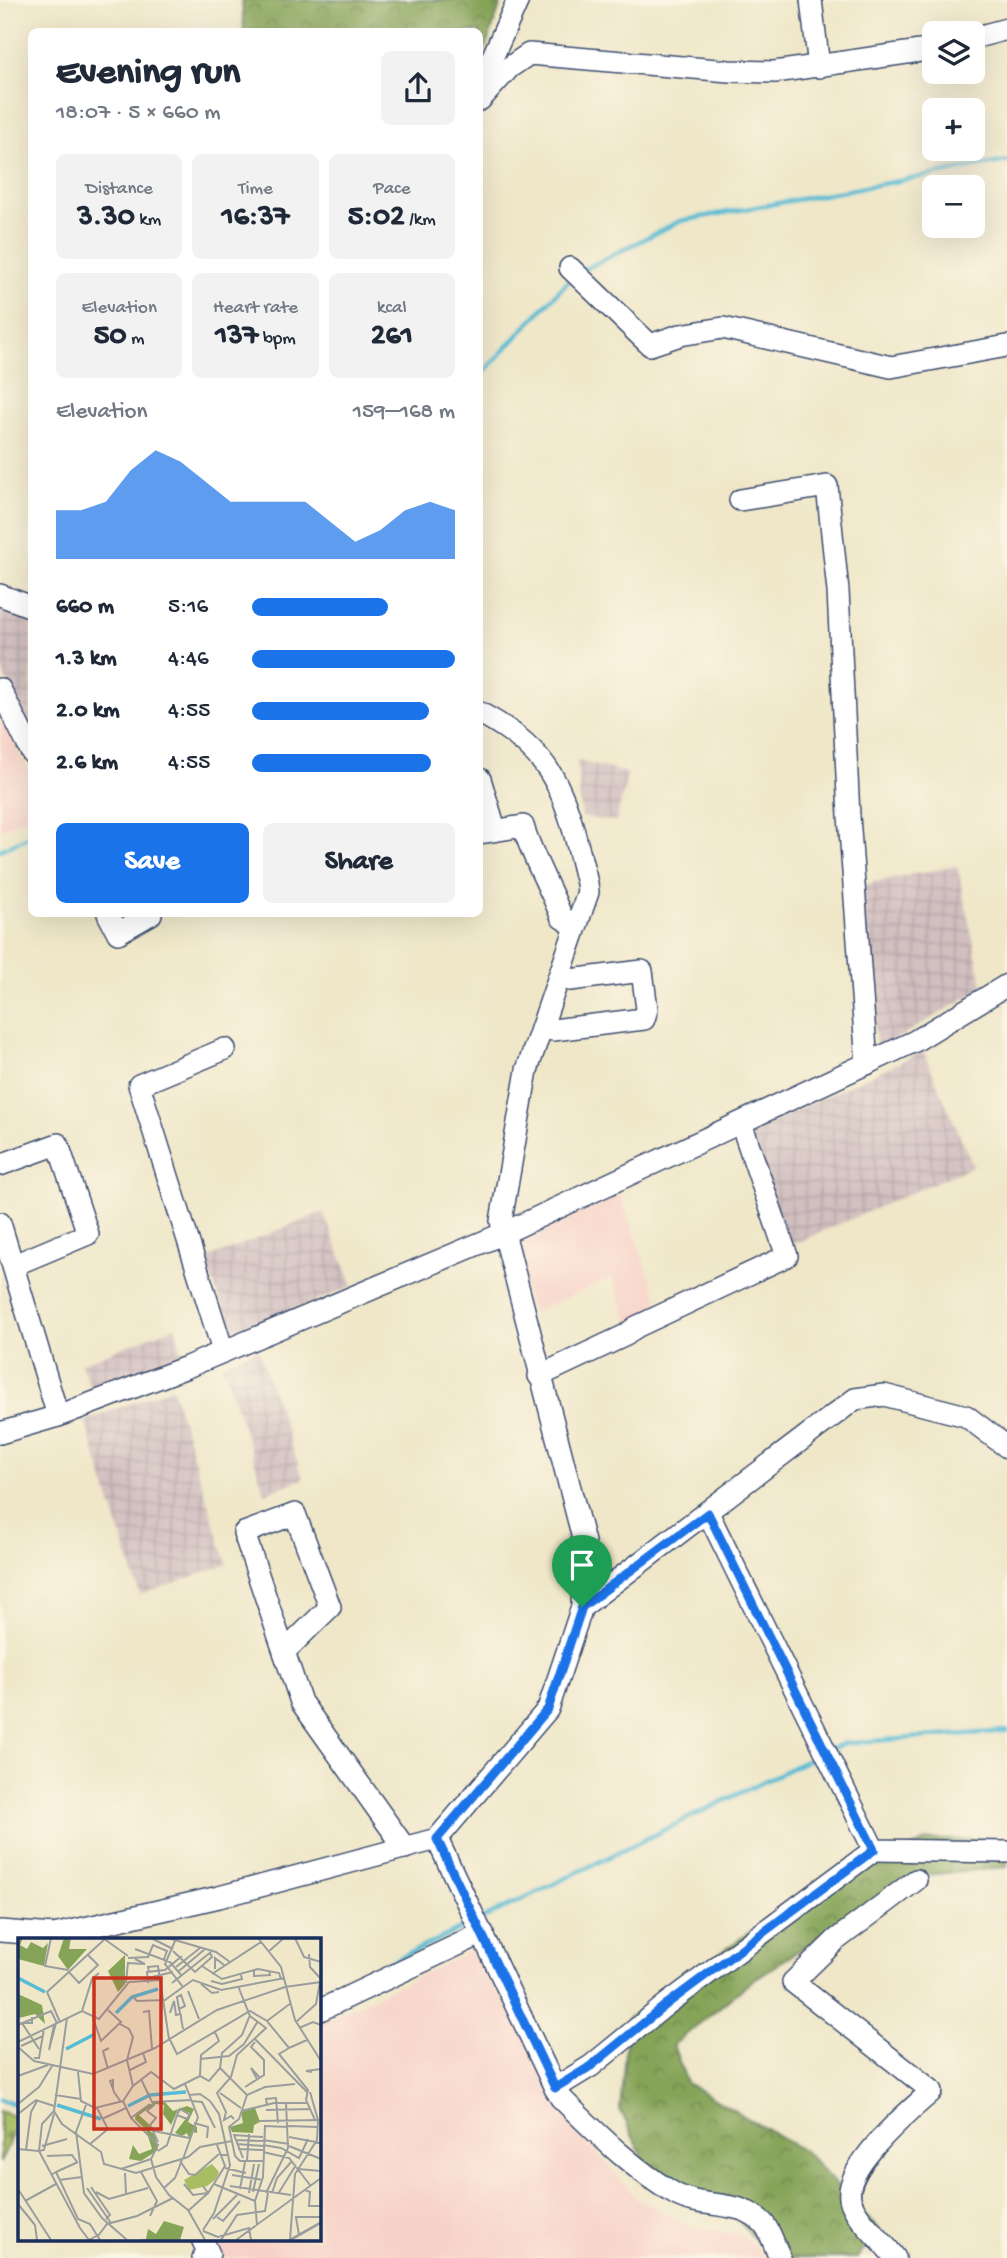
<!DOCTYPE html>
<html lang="en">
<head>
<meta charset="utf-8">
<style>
	body { margin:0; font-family:"Gochi Hand",sans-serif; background:#f2f2f3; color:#1f2937; height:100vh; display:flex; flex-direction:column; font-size:26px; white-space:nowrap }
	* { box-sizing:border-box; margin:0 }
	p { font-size:23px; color:#747a83 }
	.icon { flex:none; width:38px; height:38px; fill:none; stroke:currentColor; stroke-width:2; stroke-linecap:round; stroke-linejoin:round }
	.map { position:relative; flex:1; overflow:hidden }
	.side { position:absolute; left:28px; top:28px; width:455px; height:889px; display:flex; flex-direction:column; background:#fff; border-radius:10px; box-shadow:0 7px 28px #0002 }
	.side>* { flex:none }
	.tools { position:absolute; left:922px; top:21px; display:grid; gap:14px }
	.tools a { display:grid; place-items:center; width:63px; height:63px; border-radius:10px; background:#fff; box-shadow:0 7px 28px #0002; font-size:35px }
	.pin { position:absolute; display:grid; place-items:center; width:60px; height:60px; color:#fff; margin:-72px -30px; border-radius:50% 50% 50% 0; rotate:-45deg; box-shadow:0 0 7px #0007 }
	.pin .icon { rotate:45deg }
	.round { display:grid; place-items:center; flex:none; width:74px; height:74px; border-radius:10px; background:#f2f2f3 }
	.summary { display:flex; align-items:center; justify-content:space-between; height:119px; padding:0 28px }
	h1 { font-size:38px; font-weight:800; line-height:52px }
	.metrics { display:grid; grid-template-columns:repeat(3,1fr); gap:10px; height:119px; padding:7px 28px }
	.metrics div { display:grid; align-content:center; border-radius:10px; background:#f2f2f3; text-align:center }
	.metrics b { font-size:30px; font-weight:800 }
	.metrics small { font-size:19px; font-weight:400 }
	.metrics p { font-size:19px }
	.chart { height:196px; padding:14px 28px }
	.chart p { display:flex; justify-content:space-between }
	.chart svg { width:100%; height:126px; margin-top:7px; fill:#1a73e8; opacity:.7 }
	.primary-button { display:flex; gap:14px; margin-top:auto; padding:14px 28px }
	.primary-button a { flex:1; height:80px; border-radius:10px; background:#1a73e8; color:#fff; font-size:28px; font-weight:800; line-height:80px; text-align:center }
	.primary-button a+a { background:#f2f2f3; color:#1f2937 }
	ul { padding:0 28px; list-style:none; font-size:23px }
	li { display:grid; grid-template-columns:112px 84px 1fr; align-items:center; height:52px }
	li i { height:18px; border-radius:9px; background:#1a73e8 }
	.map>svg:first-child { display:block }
	.built { fill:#f7d1c7 }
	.industrial { fill:url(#industrial-grid) }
	.forest { fill:url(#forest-crowns); stroke:#506a5b; stroke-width:2 }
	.cemetery { fill:url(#cemetery-stones); stroke:#627660; stroke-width:2 }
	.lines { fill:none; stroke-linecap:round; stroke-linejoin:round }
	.stream { stroke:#56bbd4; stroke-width:4.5 }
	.minor-casing { stroke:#3b4b6e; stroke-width:24 }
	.minor { stroke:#fff; stroke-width:21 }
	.route-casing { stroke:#fff; stroke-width:14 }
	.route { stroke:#1a73e8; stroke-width:9 }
	.inset-river { fill:none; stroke:#56bbd4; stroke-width:3.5 }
	.inset-road { fill:none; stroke:#9a9d9e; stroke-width:2 }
	.view { fill:#c8321e; fill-opacity:0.15; stroke:#c8321e; stroke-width:3.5 }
	.inset-edge { fill:none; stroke:#1b2f5e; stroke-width:3.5 }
</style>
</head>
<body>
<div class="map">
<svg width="1007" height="2258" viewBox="0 0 1007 2258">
	<defs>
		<pattern id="industrial-grid" width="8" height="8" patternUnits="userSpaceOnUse" patternTransform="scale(1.75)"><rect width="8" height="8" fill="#d2bfc0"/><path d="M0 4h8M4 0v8" fill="none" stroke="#b4a4a7"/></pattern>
		<pattern id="forest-crowns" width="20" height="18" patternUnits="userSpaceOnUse" patternTransform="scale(1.75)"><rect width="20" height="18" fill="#86a458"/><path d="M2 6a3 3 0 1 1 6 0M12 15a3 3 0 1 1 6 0" fill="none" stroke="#6d864c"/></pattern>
		<pattern id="cemetery-stones" width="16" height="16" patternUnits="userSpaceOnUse" patternTransform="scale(1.75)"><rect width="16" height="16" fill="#a8bd62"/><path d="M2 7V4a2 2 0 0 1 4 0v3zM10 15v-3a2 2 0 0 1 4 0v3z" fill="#889a54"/></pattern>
	</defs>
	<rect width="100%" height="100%" fill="#fcf5e5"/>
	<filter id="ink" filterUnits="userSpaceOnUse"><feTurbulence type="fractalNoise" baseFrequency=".0143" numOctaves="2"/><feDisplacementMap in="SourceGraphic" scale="14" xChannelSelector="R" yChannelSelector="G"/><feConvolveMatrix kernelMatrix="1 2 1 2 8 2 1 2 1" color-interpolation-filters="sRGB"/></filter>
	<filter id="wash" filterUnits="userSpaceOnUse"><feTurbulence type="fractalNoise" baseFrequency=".00686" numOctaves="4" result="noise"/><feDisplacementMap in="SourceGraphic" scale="28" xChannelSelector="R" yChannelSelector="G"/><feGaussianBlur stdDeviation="1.57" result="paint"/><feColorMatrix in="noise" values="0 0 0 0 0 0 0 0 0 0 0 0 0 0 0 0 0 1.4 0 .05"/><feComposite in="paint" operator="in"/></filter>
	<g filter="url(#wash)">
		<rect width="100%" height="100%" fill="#efe7c8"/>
		<g class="built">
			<polygon points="0,713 32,779 31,815 0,830"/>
			<polygon points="620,1194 662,1311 629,1325 612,1277 532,1313 512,1243"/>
			<polygon points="482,1946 558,2108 589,2144 637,2198 690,2227 744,2235 765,2258 220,2258 211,2239 318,2239 319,2023"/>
		</g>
		<g class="industrial">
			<polygon points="3,606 31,616 31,731 0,667 0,613"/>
			<polygon points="577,761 628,773 616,821 582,817"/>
			<polygon points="957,866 983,988 877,1050 860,885"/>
			<polygon points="923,1051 973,1166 789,1246 748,1133"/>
			<polygon points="323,1212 353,1286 234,1333 204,1260"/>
			<polygon points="175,1327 184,1359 93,1395 81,1363"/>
			<polygon points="258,1349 303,1479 265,1493 222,1364"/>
			<polygon points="172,1388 227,1564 140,1595 85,1421"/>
		</g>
		<g class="forest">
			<polygon points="242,0 502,0 480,64 480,32 244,31"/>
			<polygon points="1007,1839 1007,1867 915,1876 753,1980 673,2045 687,2083 805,2152 878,2229 857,2258 771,2258 720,2199 645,2163 620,2109 628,2018 754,1929 847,1874 929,1840"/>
		</g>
		<polygon class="cemetery" points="0,2111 19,2118 0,2163"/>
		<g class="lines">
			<g class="stream">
				<polyline points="581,271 680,221 1007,161"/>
				<polyline points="480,376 571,278"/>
				<polyline points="0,850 32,835"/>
				<polyline points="831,1749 845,1743 1007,1731"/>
				<polyline points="482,1919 820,1754"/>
				<polyline points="318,1997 471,1924"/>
				<polyline points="0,2099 19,2105"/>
			</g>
		</g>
	</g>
	<g filter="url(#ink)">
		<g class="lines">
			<defs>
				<g id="minor">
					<polyline points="811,0 819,67"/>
					<polyline points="973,38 1007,29"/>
					<polyline points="492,86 489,65 518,0"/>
					<polyline points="480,100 510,67 529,54 729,71 775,72 934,49"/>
					<polyline points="570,268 650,345 680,335 723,328 891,367 1007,346"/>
					<polyline points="740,500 827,486 838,591 849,816 867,1064"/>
					<polyline points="0,595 32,607"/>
					<polyline points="0,689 32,753"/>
					<path d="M480,713c81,43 86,87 107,170l1,9 -61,178 -26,151 83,321 -2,65"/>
					<polyline points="480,779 495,829"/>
					<path d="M480,833l43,-7c10,33 27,61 39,92l12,7"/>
					<polyline points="108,914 118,933 151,914"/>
					<polyline points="542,1027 553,1030 644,1019 647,1009 642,971 570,980 559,977"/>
					<polyline points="0,1165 58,1144 88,1234 14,1265"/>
					<polyline points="0,1223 58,1416"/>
					<polyline points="223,1351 139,1085 225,1049"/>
					<polyline points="539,1376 626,1335 636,1327 787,1256 741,1123"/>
					<polyline points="0,1433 58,1416 187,1367 502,1234 915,1041 1007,985"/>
					<polyline points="708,1513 874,1850 1007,1852"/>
					<polyline points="284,1652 330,1607 295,1514 244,1533 301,1702 405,1848"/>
					<polyline points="437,1839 555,2088 591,2066 667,2004 874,1850"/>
					<polyline points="0,1931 54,1935 219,1897 437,1839 548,1709 582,1607 855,1399 884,1395 966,1416 1007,1447"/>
					<polyline points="318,2011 483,1933"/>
					<path d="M555,2088l6,10c35,34 71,71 114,96 29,16 66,4 89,30 7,8 11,24 16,34"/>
					<polyline points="202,2239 209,2254 203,2258"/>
					<path d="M895,2258c-13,-19 -36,-35 -44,-56 -12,-32 59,-92 81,-111l-139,-109 43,-42 80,-60"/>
				</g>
			</defs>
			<use href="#minor" class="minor-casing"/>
			<use href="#minor" class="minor"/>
		</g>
	</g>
	<g class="lines" filter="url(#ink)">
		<defs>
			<polygon id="route" points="708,1513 874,1850 667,2004 591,2066 555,2088 437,1839 548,1709 582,1607"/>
		</defs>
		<use href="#route" class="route-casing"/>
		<use href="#route" class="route"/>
	</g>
	<g transform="translate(18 1938)">
		<rect width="303" height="303" fill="#efe7c8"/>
		<path d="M0,0h5l-3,7 7,4 4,-7 12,6 5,-5 -4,23 -26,-7zM46,0h7l-2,11h18l-19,21 -10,-14zM107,17v29l-7,8 -10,-21zM0,56l24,11 3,19 -10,-10 -16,4zM138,163h8l9,10 14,-5 7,3 -6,13 9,5v6l-5,-1 -2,9 -3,-8 -5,3 -7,-3 15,-20 -12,-3 -7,15 -8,-11 1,-9 -9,-1 -16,11 13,12 -2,4 5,4 3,15 -17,11 -12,-2 4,-14 6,9 13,-5 -6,-19 -11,-11 1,-6zM237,170l5,14 -6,3 -1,8 -21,-1 -2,-5 13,-4 -2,-11zM146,283l20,6 -4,13h-41l7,-1 2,-10 8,5z" fill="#86a458"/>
		<path d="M194,226l7,8 -3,7 -9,7 -18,4 -5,-10z" fill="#a8bd62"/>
		<path class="inset-river" d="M0,40l27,14M98,75l16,-16 26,-8M48,111l29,-15M39,167l44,14M110,168l22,-11 36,-3"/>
		<path class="inset-road" d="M33,0l-6,28 23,4M85,0l25,18M133,0l22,11M150,0l48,14 14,10M240,0l23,29 14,53 26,41M277,0l9,19 17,5M157,3l-10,23 18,23 10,-7 28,10 64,-12M117,11l35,13 12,14M155,13l22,21 17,-15 -2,-4M250,14l16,-14M291,16l1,13 11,12M110,20l20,-1 5,-12 14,6 -3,8M110,25l17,1 -10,-5M184,28l20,13 36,-10 21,4 2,6M158,29l24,-19M197,31v-11l9,7M236,31v7l16,-1 -1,-4M50,33l11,12 19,-18 -11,-11M161,33l26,-22M131,34l-1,-5 10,-1 11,73M194,36l49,-32M130,40l25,-6M193,43l11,3 20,-5 -1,-4M108,45l2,-21M130,45l-1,-11 18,-2 17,-14M154,45l39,-31M183,46l11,9 7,-1M170,53l11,28M114,58l5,5 29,-1M147,62l18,-13M161,71l6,-3 -4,-11 -4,2 2,12 2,7v2l2,11M64,73l10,-32 7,-6M125,74l6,-1 3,38M152,75l4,-12 2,14 4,-1M14,79v6h-10l17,26M49,80l-13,93 8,13 39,28 3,12 32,9 52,-16 12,-10 32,-6M75,80l8,23 20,-19 -13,-12M249,83l24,-18M42,84l-13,-30 59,-54M278,84l20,-18 4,-22M102,86l9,5 4,8 -6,23 6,26M0,87l33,-14 6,12M36,87l-5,25 7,-27M281,90l14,-6 8,3M151,100l8,16 73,-43 17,10 22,27 18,-8M237,101l53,54M0,104l64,-31 17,8 30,-37 33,-2M3,108l22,-10M0,109l16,14 59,13 62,-26 62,-38 68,-23 36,-5M271,110l-10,6 29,36 -2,10 9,20M16,120h5l5,-29M182,121l29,-3 15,-12 14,-23M202,130l27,27 -8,24 -10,8 6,29 5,5h24M90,131l-5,-18 6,-3M112,132l16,-8 -3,-9M60,134l3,29 14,7 28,-7 10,-15 18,-14 23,17 26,-13 9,5 11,-13 2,-15 20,-18 8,-20M294,134l-6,-1 15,-2M182,137l1,-20 18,-14 -4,-9M0,138l30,-11M123,141l11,23 40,-2M239,141l-6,-11 9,10M227,149l19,-12v-15l-13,-13 4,-5M95,151v-9l-3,1 3,8 1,3 7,10M292,154l8,28M202,155l21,15M37,157l26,4M171,157l11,-1 10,7M229,157l18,-8 30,-3M105,163l8,17 19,-14M174,163l10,1 13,26M192,163l9,13 9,41M0,166l21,-17 13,-21M137,166l-8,7 9,7 -6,7 8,17M68,167l-10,27 8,61 18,25 25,22M249,167l-1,-6 10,-1 2,25M248,172l45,-1M36,173l-12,13 -3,27 41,77 9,12 9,-5M223,173l33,-8h34M0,176l18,-14 18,6M113,180l27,27 -7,14 5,18 13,18 19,15 17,30M84,181l24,-11M216,181l-3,-3 -7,4 2,-8 -9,-19 14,-16 6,-22 29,-27 -16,-12 -12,-30M241,183l59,-1 -1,20 -22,34 -5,66M176,185l14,4 -1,11M270,188l30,1M136,193l35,7M271,199l32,6M218,202l27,1M245,202l26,4M72,206l18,-15 -11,-21M219,206l26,2M245,207l18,3 18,10 9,-19M24,208l25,-7M271,208l32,13M0,211l21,2M220,211l25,1M8,212l5,-38 6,-11M21,213l5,-1 10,-36M140,213l9,-6 10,-30 10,4 3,-4 -10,-6 -3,6M245,214l26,6 21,27M29,218l25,-1 5,7M225,220l-9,-23 29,2M165,221l15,-42 -13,-33M162,223l9,13 6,1 24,-21M229,223l2,-27M207,230l21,5M103,231l30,-10M280,231l23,2M38,234l22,-10M123,234l16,29 -7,15M107,235l1,21M33,237l5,-3 22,47 12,5 10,16M214,237l31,5M41,242l23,-3M166,246l9,11 15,-2 -5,-7M196,246l41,17M212,248l61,9M73,249l19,28 -4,4M69,250l24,35M146,250l11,-10 7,-18M0,251l33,51M222,251l5,-27M287,252l5,2 -1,14h12M78,254l13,7 39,-11M235,254l6,-28M231,255l5,-29M248,255l22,-45 -2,-45M254,255l5,-15 15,-17M260,256l18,-29M7,263l31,-17M0,266l17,21 2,15M170,273l20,-18 17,-27 -8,-21M199,279l6,4 17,-20M195,281l24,-24M239,287l-2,-24 8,-24 2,-51 23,1M185,292l11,-17 16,-48 -2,-10h-8M185,293l15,6 31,-9 2,12M281,297l-3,-18h25M80,298l9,-12 30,-8 36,-18M203,302l16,-25 28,-4 3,-18M218,302l85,-62M271,302l32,-18M273,302l30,-17"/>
		<path class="view" d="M76,40h67v151h-67z"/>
		<rect width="303" height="303" class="inset-edge"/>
	</g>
</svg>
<div class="tools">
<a><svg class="icon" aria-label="layers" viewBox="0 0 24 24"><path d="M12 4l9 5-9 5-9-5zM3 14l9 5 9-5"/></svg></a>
<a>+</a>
<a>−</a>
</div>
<div class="pin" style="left:582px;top:1607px;background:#1e9e55"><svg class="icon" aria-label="arrive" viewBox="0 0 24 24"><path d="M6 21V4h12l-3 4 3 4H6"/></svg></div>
<section class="side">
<div class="summary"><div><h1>Evening run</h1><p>18:07 · 5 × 660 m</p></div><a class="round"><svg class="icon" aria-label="share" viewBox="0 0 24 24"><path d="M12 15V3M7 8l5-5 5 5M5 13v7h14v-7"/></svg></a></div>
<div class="metrics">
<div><p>Distance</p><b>3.30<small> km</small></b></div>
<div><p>Time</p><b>16:37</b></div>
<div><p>Pace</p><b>5:02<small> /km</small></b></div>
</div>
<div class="metrics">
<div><p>Elevation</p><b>50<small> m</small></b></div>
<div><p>Heart rate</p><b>137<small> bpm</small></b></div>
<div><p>kcal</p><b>261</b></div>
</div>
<div class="chart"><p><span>Elevation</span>159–168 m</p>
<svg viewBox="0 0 160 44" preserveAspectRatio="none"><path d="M0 44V27L10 27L20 24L30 13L40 6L50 10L60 17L70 24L80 24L90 24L100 24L110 31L120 38L130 34L140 27L150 24L160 27V44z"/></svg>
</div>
<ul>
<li><b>660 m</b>5:16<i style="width:67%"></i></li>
<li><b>1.3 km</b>4:46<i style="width:100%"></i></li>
<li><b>2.0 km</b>4:55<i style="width:87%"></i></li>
<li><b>2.6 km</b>4:55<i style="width:88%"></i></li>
</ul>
<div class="primary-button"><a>Save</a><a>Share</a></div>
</section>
</div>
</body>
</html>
